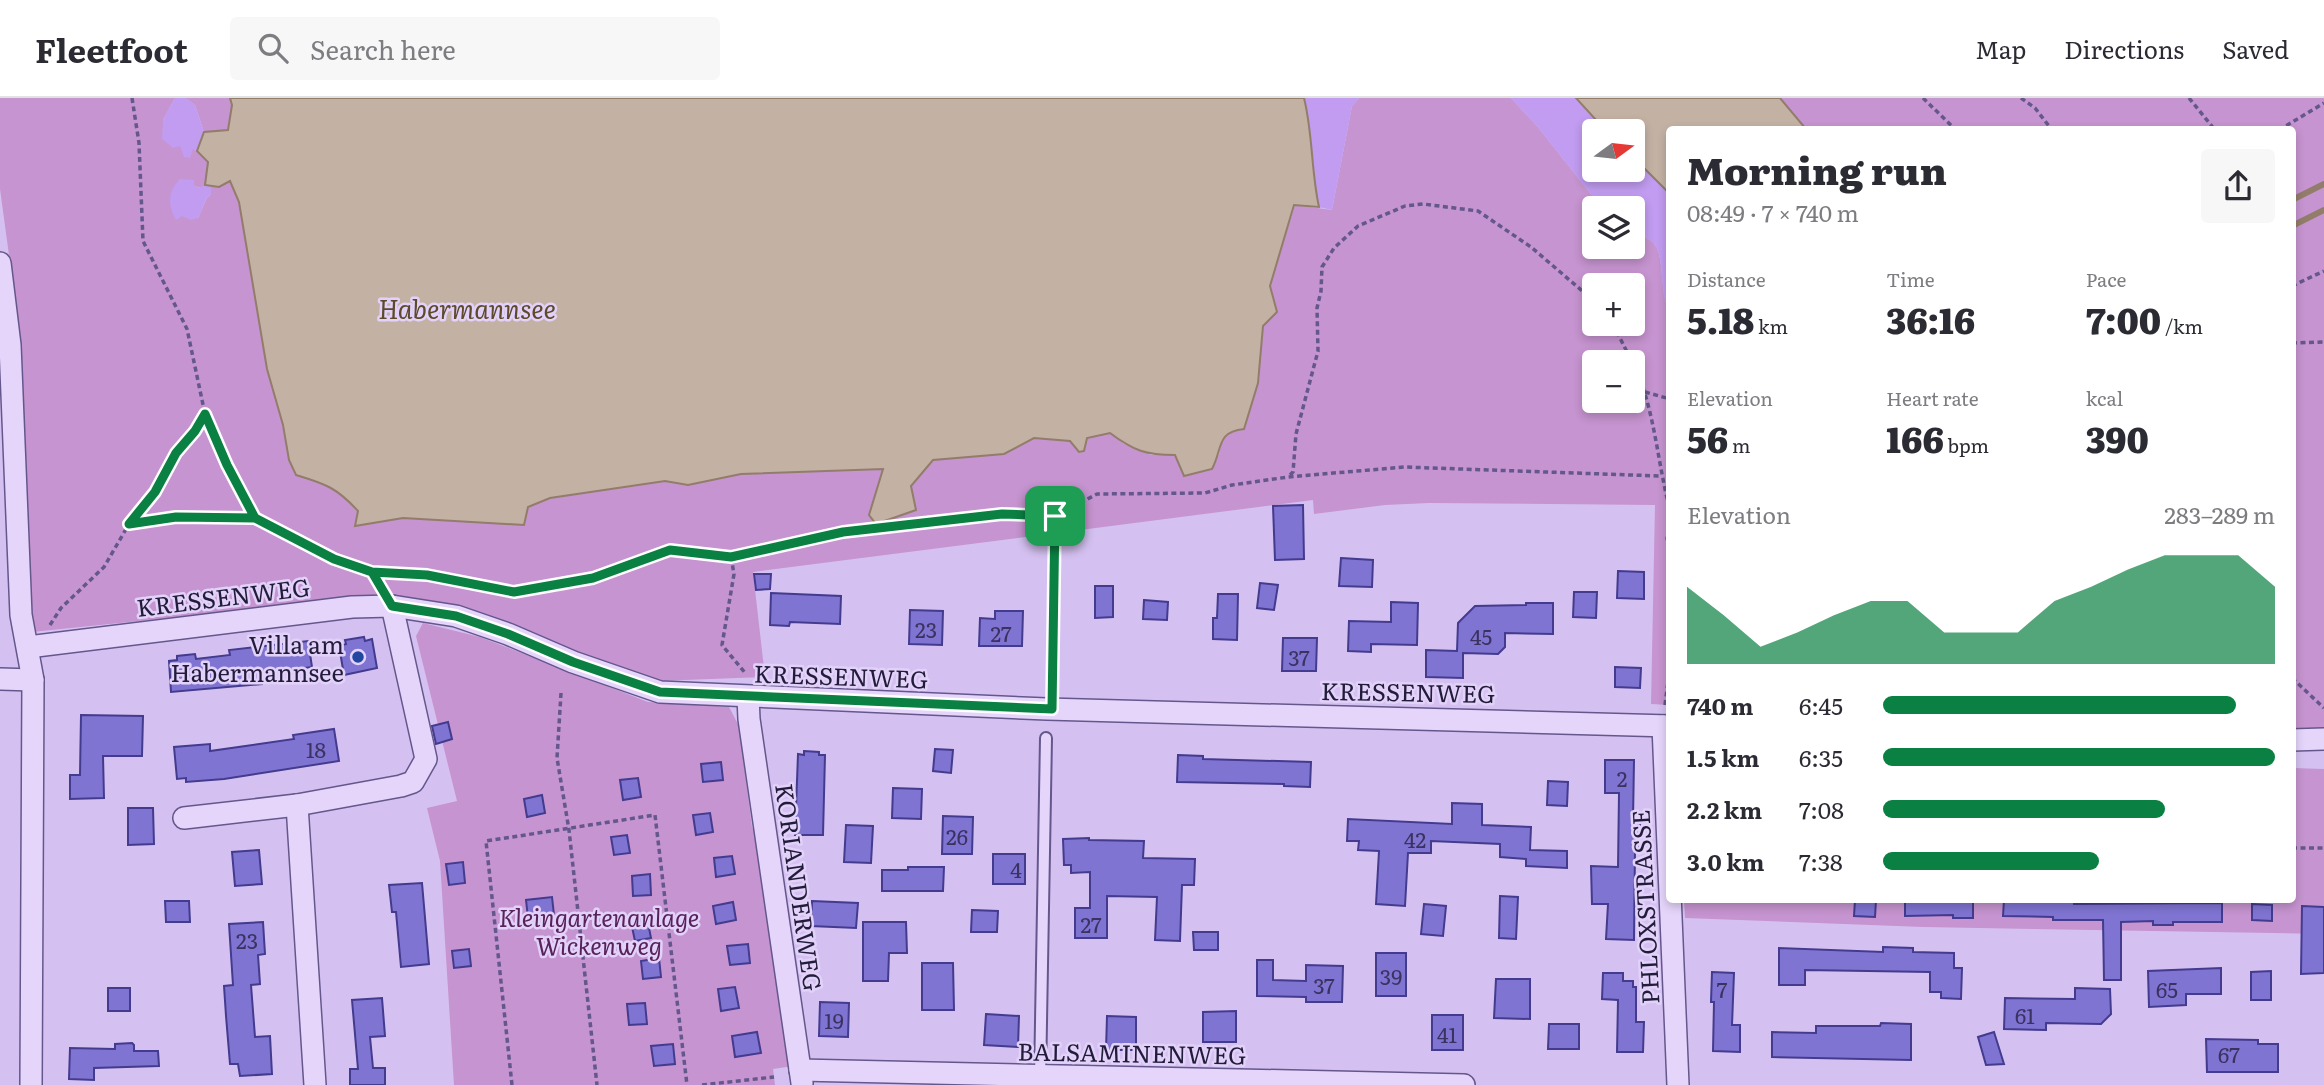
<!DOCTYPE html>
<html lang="en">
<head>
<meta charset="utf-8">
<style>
	body { margin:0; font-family:Literata,serif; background:#f7f7f7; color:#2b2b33; height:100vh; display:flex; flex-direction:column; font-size:26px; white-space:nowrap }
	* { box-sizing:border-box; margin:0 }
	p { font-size:23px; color:#7c7c81 }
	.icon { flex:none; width:38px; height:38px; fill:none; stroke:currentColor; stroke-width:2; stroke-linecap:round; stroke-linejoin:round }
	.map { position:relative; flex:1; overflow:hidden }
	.side { position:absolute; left:1666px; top:28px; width:630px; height:777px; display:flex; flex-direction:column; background:#fff; border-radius:7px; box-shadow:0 4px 10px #0003 }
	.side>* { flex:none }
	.needle { width:46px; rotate:75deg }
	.fabs { position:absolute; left:1582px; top:21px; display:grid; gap:14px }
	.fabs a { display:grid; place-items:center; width:63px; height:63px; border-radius:7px; background:#fff; box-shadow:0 4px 10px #0003; font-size:35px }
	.pin { position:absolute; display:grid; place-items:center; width:60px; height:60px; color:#fff; margin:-30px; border-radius:14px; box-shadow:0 4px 10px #0006 }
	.round { display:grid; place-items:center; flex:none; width:74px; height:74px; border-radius:7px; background:#f7f7f7 }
	.headline { display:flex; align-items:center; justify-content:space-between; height:119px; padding:0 21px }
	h1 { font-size:38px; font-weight:800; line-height:52px }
	.figures { display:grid; grid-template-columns:repeat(3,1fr); gap:10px; height:119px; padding:7px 21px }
	.figures div { display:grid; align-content:center }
	.figures b { font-size:35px; font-weight:800 }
	.figures small { font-size:19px; font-weight:400 }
	.figures p { font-size:19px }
	.chart { height:196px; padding:14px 21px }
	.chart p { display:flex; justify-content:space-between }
	.chart svg { width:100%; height:126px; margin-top:7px; fill:#0b8043; opacity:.7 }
	ul { padding:0 21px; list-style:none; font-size:23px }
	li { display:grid; grid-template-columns:112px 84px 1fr; align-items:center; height:52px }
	li i { height:18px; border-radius:9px; background:#0b8043 }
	header { display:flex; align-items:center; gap:42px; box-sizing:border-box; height:98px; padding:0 35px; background:#fff; border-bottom:2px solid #e1e1e2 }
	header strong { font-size:33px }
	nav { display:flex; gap:38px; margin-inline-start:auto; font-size:24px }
	.search { width:490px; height:63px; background:#f7f7f7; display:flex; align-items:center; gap:18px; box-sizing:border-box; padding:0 24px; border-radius:7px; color:#7c7c81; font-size:26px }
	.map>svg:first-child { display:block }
	.green { fill:#c694d0; fill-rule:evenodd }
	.sand { fill:#c19cf0 }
	.water { fill:#c3b1a4; stroke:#927d6a; stroke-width:2 }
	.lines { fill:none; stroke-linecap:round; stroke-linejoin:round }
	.stream { stroke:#927d6a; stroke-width:6 }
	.building { fill:#8074d3; stroke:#433b8e; stroke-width:2 }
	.service-casing { stroke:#64578c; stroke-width:14 }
	.minor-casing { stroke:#64578c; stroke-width:24 }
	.path { stroke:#64578c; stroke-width:3.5; stroke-dasharray:5 3.5; stroke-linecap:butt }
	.service { stroke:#e5d5fb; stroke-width:10 }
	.minor { stroke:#e5d5fb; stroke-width:21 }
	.route-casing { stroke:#fff; stroke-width:14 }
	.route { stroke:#0b8043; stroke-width:9 }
	.poi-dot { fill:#2247a0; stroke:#e2d1f8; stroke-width:2.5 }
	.labels { text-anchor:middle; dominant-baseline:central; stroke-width:5; stroke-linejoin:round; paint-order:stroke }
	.number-label { font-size:21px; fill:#3a3261 }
	.street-label { font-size:24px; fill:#221c3b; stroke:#e2d1f8 }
	.poi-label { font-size:24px; fill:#221c3b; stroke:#e2d1f8; text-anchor:end }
	.park-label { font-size:24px; font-style:italic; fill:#572159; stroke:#e2d1f8 }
	.water-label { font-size:26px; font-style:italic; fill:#5c4a2a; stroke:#e2d1f8 }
</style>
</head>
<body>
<header>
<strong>Fleetfoot</strong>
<div class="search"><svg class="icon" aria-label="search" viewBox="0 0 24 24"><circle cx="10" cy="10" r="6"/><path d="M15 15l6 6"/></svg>Search here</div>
<nav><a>Map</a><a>Directions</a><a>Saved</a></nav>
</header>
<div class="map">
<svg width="2324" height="987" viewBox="0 0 2324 987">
	<rect width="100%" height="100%" fill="#d5c1f1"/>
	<g class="green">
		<path d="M0,0h175l-12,22 17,26 13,2 15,14 -3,23 -4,3 -7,-2v-6l-12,36 16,2 9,-20 4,-4v-8l8,1 11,-6 9,21 50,258 7,15c30,9 41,13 62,36l-2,15 47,-8 120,7 5,-18 22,-9 115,-17 23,4 53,-11 143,-5 -11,32 38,-15 22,-26 71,-6 30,-16 36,3 40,-8 14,11 27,11h68c3,-18 7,-24 25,-27l14,-45 5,-57 14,-14 -7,-26 25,-81 37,5 20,-104 7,-8h152l26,28 65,82h-8v39h27l4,6 3,-6h5v-9l3,-7c5,4 15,8 19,14 10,14 4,47 15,67l-1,393 -18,-1 4,-199 -226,-2 -44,2 -71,9 -1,-14 -560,72 12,105 -107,4 -276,-85 -350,36 -12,-296 -20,-147zM1594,187h39v39h-39zM1594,264h39v39h-39z"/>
		<polygon points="185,0 230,0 232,7 228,32 204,34 195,7"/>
		<polygon points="1780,0 2324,0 2324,630 2293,631 2292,32 1806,31"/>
		<polygon points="423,525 480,539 648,604 729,609 739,628 752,729 760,745 793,968 773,971 775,987 454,987 440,763 427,710 457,703 416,538"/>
		<polygon points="2293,670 2324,671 2324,836 1923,829 1685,820 1684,802 2292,802"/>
	</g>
	<g class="sand">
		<polygon points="175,0 185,0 195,7 204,34 197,53 193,51 190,60 184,59 180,48 173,50 162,41 163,22"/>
		<path d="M1304,0h55l-7,8 -20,104 -13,-3c-8,-36 -6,-73 -15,-109z"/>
		<path d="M1511,0h65l30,33h-12v39h39v-13l36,36v118c-10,-19 -4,-51 -14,-66 -3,-5 -13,-10 -18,-14l-4,7v-30h-31l-65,-82z"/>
		<path d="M180,81l14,1v6l6,2 5,-3 6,1v8l-4,4 -9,20 -7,2 -9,-4 -6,4c-8,-15 -9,-28 4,-41z"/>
	</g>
	<g class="water">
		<path d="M230,0h1074c9,36 7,73 15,109l-25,-2 -24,81 7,26 -14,14 -5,57 -14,46c-28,3 -21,19 -32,40l-28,7 -9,-21c-29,0 -41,-4 -65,-22l-23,5 -3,13 -5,1 -9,-11 -36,-3 -30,16 -71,6 -22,26 5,24 -40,14 -7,-9 14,-46 -142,5 -53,11 -23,-4 -115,17 -22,9 -4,18 -121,-7 -48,8 3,-15c-21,-23 -32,-27 -62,-36l-7,-15 -6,-35 -16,-56 -28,-167 -9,-21 -11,6 -14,-2 3,-23 -11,-11 7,-19 24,-2 4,-25z"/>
		<polygon points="1576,0 1780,0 1806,31 1670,32 1669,95 1633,59 1633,33 1606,33"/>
	</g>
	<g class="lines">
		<g class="stream">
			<polyline points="2292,102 2324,86"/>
			<polyline points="2292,128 2324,112"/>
		</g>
	</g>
	<g class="building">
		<polygon points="1303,407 1304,461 1275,462 1273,408"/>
		<polygon points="1341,460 1373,462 1372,489 1339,488"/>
		<polygon points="1618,473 1644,474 1644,501 1617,500"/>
		<polygon points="754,476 771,476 770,491 756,492"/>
		<polygon points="1260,485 1278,487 1274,512 1257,510"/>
		<polygon points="1095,488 1113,488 1113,519 1095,520"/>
		<polygon points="1574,494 1597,494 1596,520 1573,519"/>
		<polygon points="771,495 841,498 840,526 790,524 789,528 770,527"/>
		<polygon points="1218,496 1238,496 1237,542 1213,541 1213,520 1217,520"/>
		<polygon points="1144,502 1168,504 1167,522 1143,521"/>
		<polygon points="1391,504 1418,505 1417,547 1371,546 1371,554 1348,553 1349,523 1391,524"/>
		<polygon points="1526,505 1553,505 1553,536 1505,535 1505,549 1498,556 1463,555 1463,580 1426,579 1426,552 1457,553 1458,525 1475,508 1526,507"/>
		<polygon points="910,512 943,513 942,547 909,546"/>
		<polygon points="995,513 1023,513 1022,548 979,548 980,520 995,521"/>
		<polygon points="364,539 365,543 372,541 377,570 344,577 339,548 346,546 345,542"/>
		<polygon points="1283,540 1317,540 1316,573 1282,573"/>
		<polygon points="308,543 312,569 261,576 262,586 171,594 169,563 177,562 177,558 195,556 196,561 230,557 229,552"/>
		<polygon points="1615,569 1641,570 1640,590 1615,589"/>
		<polygon points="81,617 143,618 142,658 103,658 104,700 70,701 70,677 80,677"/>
		<polygon points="448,624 452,641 436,646 432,628"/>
		<polygon points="334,631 339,663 224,681 186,684 186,680 177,681 174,649 210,646 210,653 294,641 293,637"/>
		<polygon points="935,651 953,652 951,675 933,673"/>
		<polygon points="804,653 819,654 819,657 825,657 823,737 795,737 798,656 804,657"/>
		<polygon points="1178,657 1203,658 1203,661 1311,664 1310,689 1284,688 1284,686 1177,684"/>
		<polygon points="1605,662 1634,662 1633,722 1640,723 1639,752 1635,752 1634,842 1606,841 1608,806 1592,806 1591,768 1618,769 1619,695 1605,695"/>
		<polygon points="721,664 723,682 703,684 701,666"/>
		<polygon points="638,680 641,699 623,702 620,682"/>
		<polygon points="1548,683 1568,684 1567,708 1547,707"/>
		<polygon points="893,690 922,691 921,721 892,720"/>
		<polygon points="542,697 545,715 527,719 524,701"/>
		<polygon points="1452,705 1482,706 1482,727 1531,729 1530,752 1567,753 1567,770 1526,768 1526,761 1500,759 1500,746 1431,743 1431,755 1408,755 1405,808 1376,806 1379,753 1358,752 1359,743 1347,743 1348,721 1452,726"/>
		<polygon points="128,710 153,710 154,746 128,747"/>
		<polygon points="710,715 713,734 696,737 693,717"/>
		<polygon points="943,718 973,719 972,756 942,756"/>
		<polygon points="846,727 873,728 871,765 844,764"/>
		<polygon points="627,737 630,755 614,757 611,739"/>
		<polygon points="1089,740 1089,742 1144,743 1143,760 1195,761 1194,787 1182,787 1180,843 1155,842 1157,799 1107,798 1107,840 1075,840 1075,810 1090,810 1090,774 1071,775 1071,767 1064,767 1063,741"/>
		<polygon points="259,752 262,786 235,788 232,754"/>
		<rect x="993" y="756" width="32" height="30"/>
		<polygon points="732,758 735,776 716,779 714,760"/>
		<polygon points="463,764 465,785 449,787 446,766"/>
		<polygon points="908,769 944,769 943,793 882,793 882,772 908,772"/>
		<polygon points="650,776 651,797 633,798 632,778"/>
		<polygon points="422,785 429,866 401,869 396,814 392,814 389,787"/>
		<polygon points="1500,798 1518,799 1516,841 1499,840"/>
		<polygon points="552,799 554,817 528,820 526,802"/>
		<polygon points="1855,802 1876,802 1875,819 1854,818"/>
		<polygon points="1905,802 1973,802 1973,820 1953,820 1953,817 1905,818"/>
		<polygon points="2004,802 2074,802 2074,806 2222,805 2222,824 2173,824 2173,827 2153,827 2153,823 2121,824 2121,882 2104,882 2103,822 2053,822 2053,819 2003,818"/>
		<polygon points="165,803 189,803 190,824 166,824"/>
		<polygon points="812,803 858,805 856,830 811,828"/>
		<polygon points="733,804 736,822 716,826 713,808"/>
		<polygon points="1424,806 1446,808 1443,838 1421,836"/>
		<polygon points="2252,806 2272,807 2272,823 2252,822"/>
		<polygon points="2302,808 2324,809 2324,875 2301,876"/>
		<polygon points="972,812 998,813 997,834 971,834"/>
		<polygon points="647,820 651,840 635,843 631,824"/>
		<polygon points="263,824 265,856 258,857 260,886 251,887 255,939 270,938 272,976 240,978 238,966 230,966 226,918 224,888 233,887 229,826"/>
		<polygon points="863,824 906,824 907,855 889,855 888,883 863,883"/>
		<polygon points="1193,834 1218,834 1218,852 1194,852"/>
		<polygon points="748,846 750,865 730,867 727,848"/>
		<polygon points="1883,849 1913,850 1913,854 1954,855 1954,870 1962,870 1961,901 1941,900 1941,894 1930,894 1930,874 1805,872 1805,887 1779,887 1779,850 1883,854"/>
		<polygon points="469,851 471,868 454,870 452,853"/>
		<rect x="1376" y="855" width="30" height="43"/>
		<polygon points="659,860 661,879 643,881 641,863"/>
		<polygon points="1257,862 1273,862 1273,882 1306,883 1306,867 1343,868 1342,904 1306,904 1306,899 1257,898"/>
		<polygon points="922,865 953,865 954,912 922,912"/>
		<polygon points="2221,870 2221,896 2186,896 2186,907 2149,909 2148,873"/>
		<polygon points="2271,873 2271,902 2251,902 2251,874"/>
		<polygon points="1712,874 1734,875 1732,927 1740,927 1740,954 1713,953 1714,904 1711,904"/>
		<polygon points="1603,875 1623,875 1623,883 1633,883 1633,889 1636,889 1636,924 1644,924 1643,954 1617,954 1618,902 1602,901"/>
		<polygon points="1496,881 1530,881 1530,921 1494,920"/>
		<polygon points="735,889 739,910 721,913 718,891"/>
		<rect x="108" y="890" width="22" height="23"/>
		<polygon points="2075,890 2110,891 2111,916 2101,926 2046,925 2046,932 2004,931 2005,900 2075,901"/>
		<polygon points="382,900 385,938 370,939 373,970 385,970 385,987 350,987 350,971 358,971 352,902"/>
		<polygon points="820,904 849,905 848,939 819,938"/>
		<polygon points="645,905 647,926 629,927 627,906"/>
		<polygon points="1236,913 1236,944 1203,944 1203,914"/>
		<polygon points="986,916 1019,918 1018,949 984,947"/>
		<rect x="1432" y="917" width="31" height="35"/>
		<polygon points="1107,918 1136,919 1136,952 1106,952"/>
		<polygon points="1881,925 1911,926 1911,962 1772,959 1772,934 1816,935 1816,928 1880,928"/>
		<polygon points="1549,926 1579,926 1579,951 1548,951"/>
		<polygon points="757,934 761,955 735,959 732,938"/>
		<polygon points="1994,934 2004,966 1986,967 1978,939"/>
		<polygon points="2206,941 2258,942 2258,946 2278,946 2278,974 2207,974"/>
		<polygon points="132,945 134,947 134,953 158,953 159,968 94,970 94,982 69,981 70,950 115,951 115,946"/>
		<polygon points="673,946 675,966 654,968 651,948"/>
	</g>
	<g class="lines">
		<defs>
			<polyline id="service" points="1040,981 1046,640"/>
			<g id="minor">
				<polyline points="0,165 10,247 21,517 33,582 31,987"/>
				<polyline points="28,549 352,509 392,508 456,518 508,536 573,564 660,594 1047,611 1670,628"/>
				<polyline points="0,581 33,582"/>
				<polyline points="748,599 749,621 802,985"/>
				<polyline points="1663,628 1678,987"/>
				<polyline points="2292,642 2324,641"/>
				<polyline points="297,707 315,987"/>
				<polyline points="184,720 297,707 401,688 413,684 426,661 392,508"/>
				<polyline points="800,972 1464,987"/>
			</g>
		</defs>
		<use href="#service" class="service-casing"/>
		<use href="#minor" class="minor-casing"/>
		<g class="path">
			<polyline points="132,0 139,45 143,143 187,231 205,316 227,367 255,420 334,461 372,474"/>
			<polyline points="1923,0 1956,32"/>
			<polyline points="2021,0 2035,10 2052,32"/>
			<polyline points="2189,0 2215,32"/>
			<polyline points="2279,32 2324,5"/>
			<polyline points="2292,188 2324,173"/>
			<polyline points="1613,226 1632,264"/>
			<polyline points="2292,245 2324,244"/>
			<path d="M1633,265c22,45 24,99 37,147"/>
			<polyline points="1645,294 1670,301"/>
			<polyline points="1290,377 1293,374 1296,336 1318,253 1317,210 1321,193 1322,169 1334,150 1358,128 1405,108 1423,106 1478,113 1531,149 1594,203"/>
			<polyline points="131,426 176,419 255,420"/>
			<polyline points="1670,431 1667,440 1670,452"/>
			<polyline points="731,459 734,476 722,547 746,576"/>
			<polyline points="380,488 372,474 427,477 514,494 593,480 670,452 731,459 843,434 1002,416 1055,418 1097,396 1205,395 1232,387 1288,379 1404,369 1660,378"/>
			<polyline points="50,527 61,510 104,469 129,426 155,394 176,355 195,333 205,316"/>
			<polyline points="2292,580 2324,610"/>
			<polyline points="1053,591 1055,418"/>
			<polyline points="561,595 557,660 569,732 597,987"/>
			<polyline points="1665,607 1670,568"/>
			<polyline points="2292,750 2324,750"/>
			<polyline points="512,987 486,743 655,717 687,987"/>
			<polyline points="702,987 774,979"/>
		</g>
		<use href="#service" class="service"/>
		<use href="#minor" class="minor"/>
	</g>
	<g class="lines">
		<defs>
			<polyline id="route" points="1055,418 1002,416 843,434 731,459 670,452 593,480 514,494 427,477 372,474 334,461 255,420 227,367 205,316 195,333 176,355 155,394 129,426 176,419 255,420 334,461 372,474 392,508 456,518 508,536 573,564 660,594 1052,611 1055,418"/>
		</defs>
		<use href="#route" class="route-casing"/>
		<use href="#route" class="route"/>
	</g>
	<circle class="poi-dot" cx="358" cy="559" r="7"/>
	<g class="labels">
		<g class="number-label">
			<text x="926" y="530">23</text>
			<text x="1001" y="534">27</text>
			<text x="1481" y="537">45</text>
			<text x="1299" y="558">37</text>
			<text x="316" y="650">18</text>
			<text x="1622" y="679">2</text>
			<text x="957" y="737">26</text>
			<text x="1415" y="740">42</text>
			<text x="1016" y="770">4</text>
			<text x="1091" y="825">27</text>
			<text x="247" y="841">23</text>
			<text x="1391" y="877">39</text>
			<text x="1324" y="886">37</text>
			<text x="1722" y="890">7</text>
			<text x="2167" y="890">65</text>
			<text x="2025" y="916">61</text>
			<text x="834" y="921">19</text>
			<text x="1447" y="935">41</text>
			<text x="2229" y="955">67</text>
		</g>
		<g class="street-label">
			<text transform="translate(223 498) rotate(-7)">KRESSENWEG</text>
			<text transform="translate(841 577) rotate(2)">KRESSENWEG</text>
			<text transform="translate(1408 593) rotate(1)">KRESSENWEG</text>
			<text transform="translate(800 789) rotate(82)">KORIANDERWEG</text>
			<text transform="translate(1644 809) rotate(-93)">PHLOXSTRASSE</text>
			<text transform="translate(1132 954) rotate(1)">BALSAMINENWEG</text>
		</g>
		<g class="poi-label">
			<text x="344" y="545">Villa am<tspan x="344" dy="28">Habermannsee</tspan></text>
		</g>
		<g class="park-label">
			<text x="599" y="818">Kleingartenanlage<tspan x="599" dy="28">Wickenweg</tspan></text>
		</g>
		<g class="water-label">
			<text x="467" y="209">Habermannsee</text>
		</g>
	</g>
</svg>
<div class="fabs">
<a><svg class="needle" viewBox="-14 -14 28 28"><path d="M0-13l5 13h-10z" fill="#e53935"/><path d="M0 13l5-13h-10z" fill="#7c7c81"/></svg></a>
<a><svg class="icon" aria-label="layers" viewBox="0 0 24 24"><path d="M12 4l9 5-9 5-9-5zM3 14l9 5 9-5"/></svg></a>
<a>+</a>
<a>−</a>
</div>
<div class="pin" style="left:1055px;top:418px;background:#1e9e55"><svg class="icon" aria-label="arrive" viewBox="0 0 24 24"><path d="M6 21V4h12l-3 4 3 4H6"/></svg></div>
<section class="side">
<div class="headline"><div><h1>Morning run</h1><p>08:49 · 7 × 740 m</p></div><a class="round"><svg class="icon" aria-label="share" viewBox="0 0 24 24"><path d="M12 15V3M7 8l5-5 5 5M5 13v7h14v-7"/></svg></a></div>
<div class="figures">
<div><p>Distance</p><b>5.18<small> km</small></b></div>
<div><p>Time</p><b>36:16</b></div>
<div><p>Pace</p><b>7:00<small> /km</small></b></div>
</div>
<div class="figures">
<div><p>Elevation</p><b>56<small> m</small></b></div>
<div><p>Heart rate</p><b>166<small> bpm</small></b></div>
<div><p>kcal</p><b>390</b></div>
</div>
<div class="chart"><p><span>Elevation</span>283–289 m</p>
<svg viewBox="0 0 160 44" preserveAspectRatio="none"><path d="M0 44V17L10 27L20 38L30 33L40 27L50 22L60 22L70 33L80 33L90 33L100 22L110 17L120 11L130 6L140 6L150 6L160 17V44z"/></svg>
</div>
<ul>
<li><b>740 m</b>6:45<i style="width:90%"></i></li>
<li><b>1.5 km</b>6:35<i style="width:100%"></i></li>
<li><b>2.2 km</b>7:08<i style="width:72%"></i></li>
<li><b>3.0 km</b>7:38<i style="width:55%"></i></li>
</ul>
</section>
</div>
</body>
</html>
